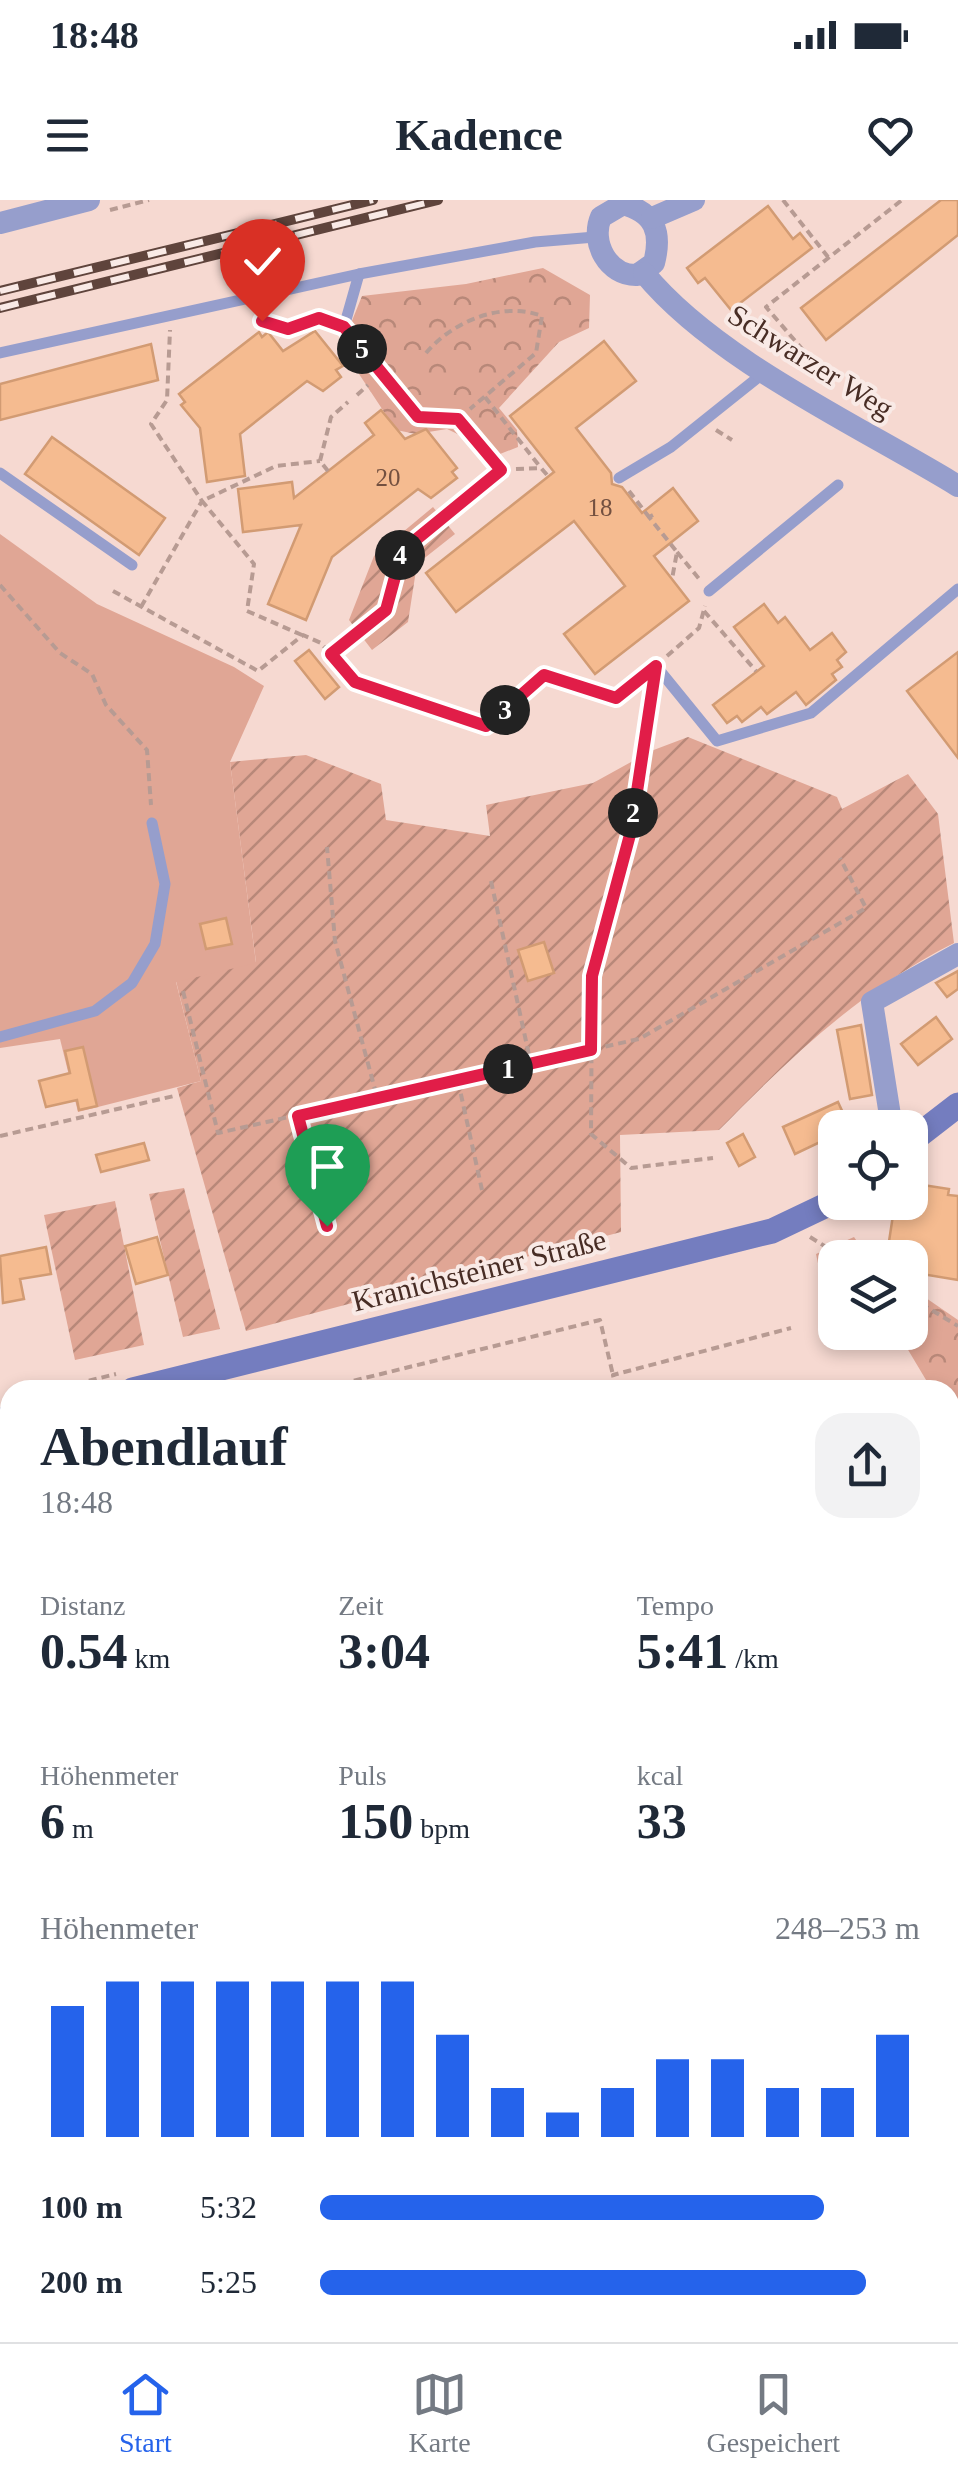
<!DOCTYPE html>
<html lang="de">
<head>
<meta charset="utf-8">
<style>
	body { margin:0; font-family:Georgia,serif; background:#f2f2f3; color:#1f2937; height:100vh; display:flex; flex-direction:column; font-size:38px; white-space:nowrap }
	* { box-sizing:border-box; margin:0 }
	p { font-size:32px; color:#747a83 }
	.icon { flex:none; width:55px; height:55px; fill:none; stroke:currentColor; stroke-width:2; stroke-linecap:round; stroke-linejoin:round }
	.map { position:relative; flex:1; overflow:hidden }
	.panel { position:absolute; left:0px; top:1180px; width:960px; height:962px; display:flex; flex-direction:column; background:#fff; border-radius:30px 30px 0 0; box-shadow:0 5px 15px #0003 }
	.panel>* { flex:none }
	.buttons { position:absolute; left:818px; top:910px; display:grid; gap:20px }
	.buttons a { display:grid; place-items:center; width:110px; height:110px; border-radius:20px; background:#fff; box-shadow:0 5px 15px #0003; font-size:50px }
	.pin { position:absolute; display:grid; place-items:center; width:85px; height:85px; color:#fff; margin:-102px -42px; border-radius:50% 50% 50% 0; rotate:-45deg; box-shadow:0 0 10px #0007 }
	.pin .icon { rotate:45deg }
	.km { position:absolute; width:50px; height:50px; margin:-25px; border-radius:50%; background:#222; color:#fff; font-size:28px; line-height:50px; text-align:center }
	.round { display:grid; place-items:center; flex:none; width:105px; height:105px; border-radius:30px; background:#f2f2f3 }
	.head { display:flex; align-items:center; justify-content:space-between; height:170px; padding:0 40px }
	h1 { font-size:55px; font-weight:700; line-height:75px }
	.figures { display:grid; grid-template-columns:repeat(3,1fr); gap:15px; height:170px; padding:10px 40px }
	.figures div { display:grid; align-content:center }
	.figures b { font-size:50px; font-weight:700 }
	.figures small { font-size:28px; font-weight:400 }
	.figures p { font-size:28px }
	.chart { height:280px; padding:20px 40px }
	.chart p { display:flex; justify-content:space-between }
	.chart svg { width:100%; height:180px; margin-top:10px; stroke:#2563eb; stroke-width:6 }
	ul { padding:0 40px; list-style:none; font-size:32px }
	li { display:grid; grid-template-columns:160px 120px 1fr; align-items:center; height:75px }
	li i { height:25px; border-radius:12px; background:#2563eb }
	.status { display:flex; justify-content:space-between; align-items:center; height:70px; padding:0 50px; background:#fff; direction:ltr }
	.status svg { height:28px; fill:currentColor }
	header { display:flex; justify-content:space-between; align-items:center; height:130px; padding:0 40px; background:#fff; font-size:45px; font-weight:700 }
	.menu { display:flex; justify-content:space-around; align-items:center; height:140px; border-top:2px solid #e0e1e3; background:#fff; font-size:28px; color:#747a83 }
	.menu a { display:grid; justify-items:center; gap:5px }
	.menu .current { color:#2563eb }
	.map>svg:first-child { display:block }
	.forest { fill:url(#forest-crowns) }
	.garden { fill:url(#garden-furrows) }
	.pitch { fill:#e0a695 }
	.water { fill:url(#water-ripples) }
	.building { fill:#f5bb90; stroke:#d29b73; stroke-width:2.5 }
	.lines { fill:none; stroke-linecap:round; stroke-linejoin:round }
	.path { stroke:#b79b93; stroke-width:4; stroke-dasharray:8 5; stroke-linecap:butt }
	.service { stroke:#969ecc; stroke-width:11 }
	.minor { stroke:#969ecc; stroke-width:22 }
	.secondary { stroke:#747dbf; stroke-width:25 }
	.rail-casing { stroke:#5f443c; stroke-width:10 }
	.rail { stroke:#f9eae6; stroke-width:6; stroke-dasharray:19; stroke-linecap:butt }
	.route-casing { stroke:#fff; stroke-width:20 }
	.route { stroke:#e11d48; stroke-width:12 }
	.labels { text-anchor:middle; dominant-baseline:central; stroke-width:8; stroke-linejoin:round; paint-order:stroke }
	.number-label { font-size:25px; fill:#735040 }
	.street-label { font-size:30px; fill:#482d25; stroke:#f9eae6 }
</style>
</head>
<body>
<div class="status"><b>18:48</b><svg viewBox="0 0 49 12"><path d="M0 12V9h3v3zM5 12V6h3v6zM10 12V3h3v9zM15 12V0h3v12zM26 1h20v11H26zM47 4h2v5h-2z"/></svg></div>
<header><svg class="icon" aria-label="menu" viewBox="0 0 24 24"><path d="M4 6h16M4 12h16M4 18h16"/></svg>Kadence<svg class="icon" aria-label="heart" viewBox="0 0 24 24"><path d="M12 20l-8-8c-3-5 5-10 8-4 3-6 11-1 8 4z"/></svg></header>
<div class="map">
<svg width="958" height="2142" viewBox="0 0 958 2142">
	<defs>
		<pattern id="forest-crowns" width="20" height="18" patternUnits="userSpaceOnUse" patternTransform="scale(2.5)"><rect width="20" height="18" fill="#e0a695"/><path d="M2 6a3 3 0 1 1 6 0M12 15a3 3 0 1 1 6 0" fill="none" stroke="#b88879"/></pattern>
		<pattern id="garden-furrows" width="10" height="10" patternUnits="userSpaceOnUse" patternTransform="scale(2.5)"><rect width="10" height="10" fill="#e0a695"/><path d="M-1 1l2-2M0 10L10 0M9 11l2-2" fill="none" stroke="#b88879"/></pattern>
		<pattern id="water-ripples" width="26" height="14" patternUnits="userSpaceOnUse" patternTransform="scale(2.5)"><rect width="26" height="14" fill="#8ecfa7"/><path d="M2 4q2-2 4 0t4 0M15 11q2-2 4 0t4 0" fill="none" stroke="#76a888"/></pattern>
	</defs>
	<rect width="100%" height="100%" fill="#f6d9d1"/>
	<g class="forest">
		<polygon points="543,68 590,95 589,128 559,142 499,208 517,230 518,247 500,254 447,229 416,234 396,230 357,171 345,138 362,96 466,84"/>
		<polygon points="854,1037 868,1057 835,1058 835,1113 829,1115 816,1054"/>
		<polygon points="910,1087 958,1120 958,1407 950,1376 950,1190 932,1190 898,1133 910,1132"/>
		<polygon points="10,1255 10,1517 0,1505 0,1256"/>
		<polygon points="958,1456 958,2142 0,2142 0,1998 10,1999 10,2132 950,2132 950,1462"/>
	</g>
	<g class="garden">
		<polygon points="433,307 455,334 417,364 408,422 372,450 349,420 374,356"/>
		<path d="M688,537l149,60 5,12 66,-35 30,40 16,129c-95,48 -161,112 -235,187l-99,5 1,97 -375,99 -69,-243 24,-7 -25,-100 80,-19 -26,-200 76,-7 75,29 5,36 104,16 -4,-31 107,-22 58,-32z"/>
		<polygon points="184,988 220,1129 183,1137 149,994"/>
		<polygon points="115,1001 144,1145 75,1160 44,1015"/>
		<polygon points="0,1531 10,1542 10,1905 0,1890"/>
	</g>
	<polygon class="pitch" points="0,334 97,404 234,467 264,486 230,562 256,763 176,782 201,881 78,912 60,839 0,848"/>
	<g class="water">
		<polygon points="0,1352 10,1358 10,1475 0,1462"/>
		<polygon points="958,1983 958,2082 950,2081 950,1992"/>
	</g>
	<g class="building">
		<polygon points="941,0 958,0 958,35 826,140 801,108"/>
		<polygon points="768,6 793,39 800,33 812,48 731,110 705,78 698,83 687,68"/>
		<polygon points="315,131 343,166 336,170 341,177 323,191 307,181 240,234 245,276 207,282 200,228 181,205 185,202 179,194 259,132 262,137 268,132 283,151"/>
		<polygon points="604,141 636,181 576,228 611,273 612,284 622,287 642,313 673,288 698,321 654,356 689,401 595,474 564,434 625,386 574,321 456,412 426,373 554,272 510,216"/>
		<polygon points="151,144 158,180 0,220 0,184"/>
		<polygon points="381,210 405,239 426,229 457,268 452,272 457,278 431,298 418,289 332,357 306,420 268,404 301,325 243,332 238,289 292,282 294,298 374,235 365,223"/>
		<polygon points="52,237 165,318 139,355 25,274"/>
		<polygon points="764,404 778,423 785,417 810,450 832,433 846,452 837,460 842,467 832,474 836,480 806,505 796,492 767,514 761,507 742,522 737,516 727,523 713,505 764,466 734,427"/>
		<polygon points="309,450 339,487 325,499 295,461"/>
		<polygon points="958,452 958,558 907,491"/>
		<polygon points="226,718 232,744 206,749 200,724"/>
		<polygon points="544,742 554,773 528,781 518,750"/>
		<polygon points="958,771 958,789 947,797 936,783"/>
		<polygon points="936,817 952,839 918,865 901,844"/>
		<polygon points="861,825 872,895 850,899 837,830"/>
		<polygon points="83,847 97,906 79,910 77,900 46,907 39,881 70,873 65,851"/>
		<polygon points="838,902 850,928 835,928 835,935 795,954 783,927"/>
		<polygon points="743,934 755,957 739,966 727,943"/>
		<polygon points="144,943 149,960 101,972 96,955"/>
		<polygon points="910,983 949,989 948,995 958,996 958,1080 916,1073 920,1054 888,1048 895,1002 910,1002"/>
		<polygon points="157,1037 168,1075 136,1084 125,1046"/>
		<polygon points="46,1047 51,1074 20,1079 24,1099 3,1103 0,1056"/>
	</g>
	<g class="lines">
		<g class="path">
			<polyline points="783,0 828,57"/>
			<polyline points="110,10 149,0"/>
			<path d="M257,115c17,21 41,10 62,3l11,4"/>
			<path d="M426,153c27,-32 76,-52 116,-37l-6,37 -66,56"/>
			<polyline points="806,174 809,157 766,107 902,0"/>
			<polyline points="357,195 368,185"/>
			<polyline points="485,197 541,268"/>
			<polyline points="716,230 732,240"/>
			<polyline points="516,269 541,268 548,276"/>
			<polyline points="328,271 320,261 331,217 348,202"/>
			<polyline points="629,291 649,317"/>
			<polyline points="653,315 649,317 677,352 672,379"/>
			<polyline points="677,352 700,380"/>
			<polyline points="0,385 60,453 92,474 106,505 147,550 151,605"/>
			<polyline points="113,391 258,471 303,435 321,443 355,482 485,526 544,475 615,498 643,476"/>
			<polyline points="141,407 202,301 151,224 167,200 170,130"/>
			<polyline points="704,411 756,471"/>
			<polyline points="302,435 247,411 254,364 202,301 276,266 320,261"/>
			<polyline points="331,454 386,410 402,351 490,280"/>
			<polyline points="667,456 699,428 705,406"/>
			<polyline points="652,485 631,631 592,776 591,934 631,968 713,958"/>
			<polyline points="491,681 531,864"/>
			<polyline points="183,791 218,933 377,897 335,741 327,647"/>
			<polyline points="458,881 482,990"/>
			<polyline points="377,897 639,839 866,708 840,658"/>
			<polyline points="299,916 327,1026"/>
			<polyline points="0,936 174,896"/>
			<polyline points="810,1037 844,1058"/>
			<polyline points="910,1097 958,1126"/>
			<polyline points="51,1190 116,1174"/>
			<polyline points="316,1190 600,1120 613,1175"/>
			<polyline points="616,1190 613,1175 791,1128"/>
			<polyline points="0,1311 10,1317"/>
			<polyline points="0,1529 10,1539"/>
			<polyline points="950,1559 958,1551"/>
			<polyline points="0,1596 10,1595"/>
			<polyline points="0,1694 10,1692"/>
			<polyline points="0,2005 10,2001"/>
			<polyline points="378,2132 379,2142"/>
			<polyline points="757,2132 764,2142"/>
			<polyline points="650,2142 652,2132"/>
		</g>
		<g class="service">
			<polyline points="359,74 344,127 418,217 458,219 501,270"/>
			<polyline points="0,153 359,74 535,42 595,37"/>
			<polyline points="0,273 132,365"/>
			<polyline points="619,278 671,247 766,171"/>
			<polyline points="709,391 838,285"/>
			<polyline points="656,466 717,541 811,513 958,389"/>
			<polyline points="0,837 95,811 132,783 155,744 165,684 152,623"/>
		</g>
		<g class="minor">
			<path d="M623,4c32,9 39,28 31,59l-17,12c-29,1 -47,-33 -36,-58z"/>
			<polyline points="652,18 694,0"/>
			<polyline points="0,23 89,0"/>
			<path d="M644,73c71,87 216,153 314,213"/>
			<polyline points="892,928 872,802 958,754"/>
			<polyline points="0,1905 10,1919"/>
			<polyline points="158,2132 165,2142"/>
		</g>
		<g class="secondary">
			<polyline points="910,942 958,905"/>
			<polyline points="133,1190 772,1031 835,1001"/>
			<polyline points="0,1220 10,1219"/>
		</g>
		<defs>
			<g id="rail">
				<polyline points="0,91 373,0"/>
				<polyline points="0,108 438,0"/>
			</g>
		</defs>
		<use href="#rail" class="rail-casing"/>
		<use href="#rail" class="rail"/>
	</g>
	<g class="lines">
		<defs>
			<polyline id="route" points="262,121 288,129 319,118 344,127 418,217 458,219 501,270 402,351 386,410 331,454 355,482 486,526 544,475 616,498 656,466 631,631 592,776 591,850 298,916 327,1026"/>
		</defs>
		<use href="#route" class="route-casing"/>
		<use href="#route" class="route"/>
	</g>
	<g class="labels">
		<g class="number-label">
			<text x="388" y="277">20</text>
			<text x="600" y="307">18</text>
		</g>
		<g class="street-label">
			<text transform="translate(811 161) rotate(32)">Schwarzer Weg</text>
			<text transform="translate(479 1070) rotate(-14)">Kranichsteiner Straße</text>
		</g>
	</g>
</svg>
<div class="buttons">
<a><svg class="icon" aria-label="locate" viewBox="0 0 24 24"><circle cx="12" cy="12" r="6"/><path d="M12 2v4M12 18v4M2 12h4M18 12h4"/></svg></a>
<a><svg class="icon" aria-label="layers" viewBox="0 0 24 24"><path d="M12 4l9 5-9 5-9-5zM3 14l9 5 9-5"/></svg></a>
</div>
<div class="pin" style="left:327px;top:1026px;background:#1e9e55"><svg class="icon" aria-label="arrive" viewBox="0 0 24 24"><path d="M6 21V4h12l-3 4 3 4H6"/></svg></div>
<div class="pin" style="left:262px;top:121px;background:#d93025"><svg class="icon" aria-label="check" viewBox="0 0 24 24"><path d="M5 12l5 5 9-10"/></svg></div>
<b class="km" style="left:508px;top:869px">1</b>
<b class="km" style="left:633px;top:613px">2</b>
<b class="km" style="left:505px;top:510px">3</b>
<b class="km" style="left:400px;top:355px">4</b>
<b class="km" style="left:362px;top:149px">5</b>
<section class="panel">
<div class="head"><div><h1>Abendlauf</h1><p>18:48</p></div><a class="round"><svg class="icon" aria-label="share" viewBox="0 0 24 24"><path d="M12 15V3M7 8l5-5 5 5M5 13v7h14v-7"/></svg></a></div>
<div class="figures">
<div><p>Distanz</p><b>0.54<small> km</small></b></div>
<div><p>Zeit</p><b>3:04</b></div>
<div><p>Tempo</p><b>5:41<small> /km</small></b></div>
</div>
<div class="figures">
<div><p>Höhenmeter</p><b>6<small> m</small></b></div>
<div><p>Puls</p><b>150<small> bpm</small></b></div>
<div><p>kcal</p><b>33</b></div>
</div>
<div class="chart"><p><span>Höhenmeter</span>248–253 m</p>
<svg viewBox="0 0 160 44" preserveAspectRatio="none"><path d="M5 44V12M15 44V6M25 44V6M35 44V6M45 44V6M55 44V6M65 44V6M75 44V19M85 44V32M95 44V38M105 44V32M115 44V25M125 44V25M135 44V32M145 44V32M155 44V19"/></svg>
</div>
<ul>
<li><b>100 m</b>5:32<i style="width:84%"></i></li>
<li><b>200 m</b>5:25<i style="width:91%"></i></li>
</ul>
</section>
</div>
<nav class="menu">
<a class="current"><svg class="icon" aria-label="home" viewBox="0 0 24 24"><path d="M3 11l9-7 9 7M6 9v11h12V9"/></svg>Start</a>
<a><svg class="icon" aria-label="map" viewBox="0 0 24 24"><path d="M3 6l6-2 6 2 6-2v14l-6 2-6-2-6 2zM9 4v14M15 6v14"/></svg>Karte</a>
<a><svg class="icon" aria-label="saved" viewBox="0 0 24 24"><path d="M7 4h10v16l-5-4-5 4z"/></svg>Gespeichert</a>
</nav>
</body>
</html>
